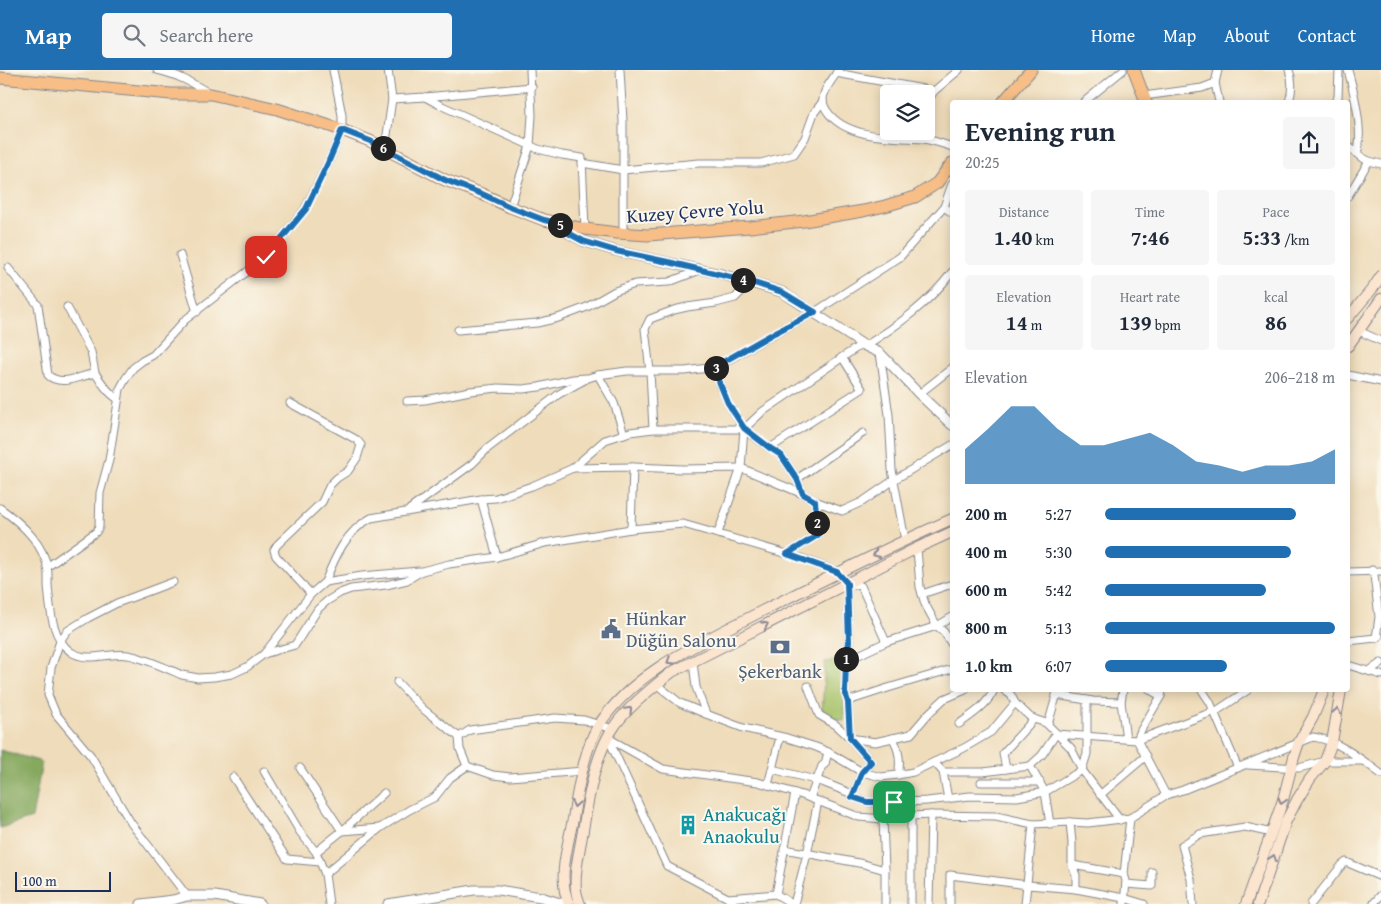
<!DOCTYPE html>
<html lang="en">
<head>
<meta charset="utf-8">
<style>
	body { margin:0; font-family:"Gentium Book Plus",serif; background:#f6f6f7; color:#1f2937; height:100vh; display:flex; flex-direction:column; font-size:19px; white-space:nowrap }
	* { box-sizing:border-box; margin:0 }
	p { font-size:16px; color:#747a83 }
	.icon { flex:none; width:28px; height:28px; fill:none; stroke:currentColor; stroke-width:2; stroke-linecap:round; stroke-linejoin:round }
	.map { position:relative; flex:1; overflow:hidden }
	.sheet { position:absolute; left:950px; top:30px; width:400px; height:592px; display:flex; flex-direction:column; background:#fff; border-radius:5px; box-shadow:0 2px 12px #0003 }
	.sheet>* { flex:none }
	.tools { position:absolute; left:880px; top:15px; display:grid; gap:10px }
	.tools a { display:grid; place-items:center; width:55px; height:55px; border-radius:5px; background:#fff; box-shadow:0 2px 12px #0003; font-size:25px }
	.scale { position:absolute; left:15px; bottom:12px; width:96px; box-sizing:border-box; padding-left:5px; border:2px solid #1b2f5e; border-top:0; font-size:14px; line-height:18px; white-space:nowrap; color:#1b2f5e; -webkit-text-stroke:4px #fbf7ec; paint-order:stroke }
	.pin { position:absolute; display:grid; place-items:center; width:42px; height:42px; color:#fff; margin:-21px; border-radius:10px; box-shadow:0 2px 8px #0006 }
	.km { position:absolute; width:25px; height:25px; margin:-12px; border-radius:50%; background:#222; color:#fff; font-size:14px; line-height:25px; text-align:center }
	.round { display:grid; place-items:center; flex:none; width:52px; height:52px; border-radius:5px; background:#f6f6f7 }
	.head { display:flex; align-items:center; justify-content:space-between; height:85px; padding:0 15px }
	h1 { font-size:28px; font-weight:700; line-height:38px }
	.stats { display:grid; grid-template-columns:repeat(3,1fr); gap:8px; height:85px; padding:5px 15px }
	.stats div { display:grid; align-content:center; border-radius:5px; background:#f6f6f7; text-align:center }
	.stats b { font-size:21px; font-weight:700 }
	.stats small { font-size:14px; font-weight:400 }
	.stats p { font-size:14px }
	.chart { height:140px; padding:10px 15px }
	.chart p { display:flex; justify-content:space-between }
	.chart svg { width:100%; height:90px; margin-top:5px; fill:#1f6fb2; opacity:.7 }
	ul { padding:0 15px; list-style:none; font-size:16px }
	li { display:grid; grid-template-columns:80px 60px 1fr; align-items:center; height:38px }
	li i { height:12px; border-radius:6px; background:#1f6fb2 }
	header { display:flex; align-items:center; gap:30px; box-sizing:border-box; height:70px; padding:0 25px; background:#1f6fb2; color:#fff }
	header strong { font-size:24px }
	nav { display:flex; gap:28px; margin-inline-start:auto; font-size:18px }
	.search { width:350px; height:45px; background:#f6f6f7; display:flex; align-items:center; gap:12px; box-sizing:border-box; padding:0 18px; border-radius:5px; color:#747a83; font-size:19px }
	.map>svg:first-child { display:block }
	.green { fill:#a8c36a; stroke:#627964 }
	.forest { fill:#86a95e; stroke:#506c5e }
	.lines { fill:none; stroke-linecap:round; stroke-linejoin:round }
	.minor-casing { stroke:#85868c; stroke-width:9 }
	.tertiary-casing { stroke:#85868c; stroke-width:11 }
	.secondary-casing { stroke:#85868c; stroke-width:12 }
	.primary-casing { stroke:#85868c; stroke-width:13 }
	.minor { stroke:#fff; stroke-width:7 }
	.tertiary { stroke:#fff; stroke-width:9 }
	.secondary { stroke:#fce5cf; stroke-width:10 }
	.primary { stroke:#f7be87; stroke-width:11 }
	.oneway { stroke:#8c8a96 }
	.route-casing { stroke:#fff; stroke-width:10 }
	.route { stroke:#1f6fb2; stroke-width:6 }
	.labels { text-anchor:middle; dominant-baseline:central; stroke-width:4; stroke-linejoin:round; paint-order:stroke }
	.street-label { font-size:19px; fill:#1b2f5e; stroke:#fbf7ec }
	.service-label { font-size:19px; fill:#4e5e75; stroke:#fbf7ec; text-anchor:start }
	.culture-label { font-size:19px; fill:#0d838f; stroke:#fbf7ec; text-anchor:start }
</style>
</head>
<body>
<header>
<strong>Map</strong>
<div class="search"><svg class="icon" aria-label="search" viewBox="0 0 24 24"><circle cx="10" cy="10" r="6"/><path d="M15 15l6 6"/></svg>Search here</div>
<nav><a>Home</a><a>Map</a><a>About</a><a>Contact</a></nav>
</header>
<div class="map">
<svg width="1381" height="834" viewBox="0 0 1381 834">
	<rect width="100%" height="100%" fill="#fbf7ec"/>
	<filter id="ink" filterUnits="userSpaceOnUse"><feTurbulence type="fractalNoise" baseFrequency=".02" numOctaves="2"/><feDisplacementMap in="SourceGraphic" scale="10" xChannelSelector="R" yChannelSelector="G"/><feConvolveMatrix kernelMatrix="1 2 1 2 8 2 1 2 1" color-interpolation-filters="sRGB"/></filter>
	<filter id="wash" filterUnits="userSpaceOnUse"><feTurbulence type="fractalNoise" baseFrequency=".0096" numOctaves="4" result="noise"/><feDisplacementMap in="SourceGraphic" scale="20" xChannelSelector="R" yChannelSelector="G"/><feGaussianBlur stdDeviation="1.12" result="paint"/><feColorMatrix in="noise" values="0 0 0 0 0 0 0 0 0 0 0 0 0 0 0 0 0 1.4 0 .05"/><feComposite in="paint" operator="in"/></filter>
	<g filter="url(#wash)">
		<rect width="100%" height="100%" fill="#efdcba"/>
		<polygon class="green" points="844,590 844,651 822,645 825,592"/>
		<polygon class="forest" points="0,680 42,692 32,748 0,758"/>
	</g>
	<g filter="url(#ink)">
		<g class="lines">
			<defs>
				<g id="minor">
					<path d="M157,0c20,4 35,13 52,23"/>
					<polyline points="620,0 623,51 623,164"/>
					<path d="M839,0c-6,8 -16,20 -16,30 0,4 2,8 4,11 19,28 66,26 96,28 10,1 20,5 29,8"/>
					<polyline points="1218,0 1215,13 1219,32"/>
					<path d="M1348,0c6,22 16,63 9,84"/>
					<polyline points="836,3 934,21"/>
					<polyline points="1144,26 1202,18 1215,13"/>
					<polyline points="425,27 440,35 538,79 562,85 582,88 585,159"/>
					<polyline points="392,29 425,27 532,17"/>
					<polyline points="1084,32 1123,0"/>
					<path d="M1289,32c3,-10 4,-22 0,-32"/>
					<polyline points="1335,32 1338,27 1339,0"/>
					<polyline points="926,34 934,21 959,0"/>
					<polyline points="1348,76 1363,88 1369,91"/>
					<polyline points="385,79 392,29 388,0"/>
					<polyline points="582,93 623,100 699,93 761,93 794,84 805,68 814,43 823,31"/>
					<polyline points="1348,126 1369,91 1381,94"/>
					<polyline points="510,137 530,76 532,45 530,0"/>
					<polyline points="944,137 952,143"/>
					<polyline points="180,185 197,242"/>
					<path d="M8,198l30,37 10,70c12,12 33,1 47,-2 6,9 13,20 23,26"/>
					<polyline points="67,237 91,282 95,303"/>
					<polyline points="458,260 537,253 558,248 587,237 615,221 635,214 669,212 700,200"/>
					<polyline points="1359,261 1381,271"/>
					<path d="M865,276c32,-20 64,-43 87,-74"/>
					<polyline points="880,283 889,345 892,400 905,470"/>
					<polyline points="716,297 719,311 728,333 744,359 770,378 781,385 797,409 803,424"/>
					<polyline points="598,305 614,333 624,364"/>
					<polyline points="1348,305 1381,312"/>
					<polyline points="919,324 952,298"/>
					<polyline points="407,331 425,330 470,321 498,318 523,319 539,317 573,309 586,308"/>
					<polyline points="290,333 357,370 361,375 357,388 348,401 337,408 330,415 322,432 277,475 274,480 276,486 311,524"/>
					<polyline points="653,359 650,301 645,259 650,249 674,240 687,237 716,233 735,228 751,212"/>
					<polyline points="770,378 862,319 842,287"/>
					<polyline points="573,398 605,370 630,362 653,359 744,359 762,342 862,274"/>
					<polyline points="797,409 863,363"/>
					<polyline points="481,429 497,487"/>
					<path d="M0,438c18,13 37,29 45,51 4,8 3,18 3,26 2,22 3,53 23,67 17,11 38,0 57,3 14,2 40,14 54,20l16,3 16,-1 18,-3 15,-7 17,-13 31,-9 23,-36 9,-8 13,-8 11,-4 35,-4 21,-5 15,-9 27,-7 48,-7 48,-14 86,-14 52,-5 118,34 36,14 10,11 14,3 25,56"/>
					<polyline points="410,439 472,394 487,379 559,324 588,308 598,305 627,301 685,301 716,297 775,263 815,242 900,187 944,137 952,114"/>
					<polyline points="631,459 633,397"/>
					<polyline points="718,463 741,398 744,359"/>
					<polyline points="917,478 920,517 925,534 937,556 944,562 952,575"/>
					<polyline points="787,484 818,465 815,431"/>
					<polyline points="47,497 96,462 99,457 100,423 109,390 119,326 120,319 126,308 133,298 142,291 153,285 185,250 266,187 305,139 328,93 342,60 342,45 333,0"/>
					<polyline points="1372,500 1374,505 1379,547 1376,568"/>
					<polyline points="1348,502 1381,501"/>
					<polyline points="173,512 117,533 88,548 67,561 60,571 51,598 48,625 56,644 91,686 131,753 187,826"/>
					<path d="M325,512c10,-25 21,-51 46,-64l110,-19 15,-1 36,-12 41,-18 60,-1 50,2 58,-1 62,26 12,7 27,10 20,-9 32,-22 58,-35"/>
					<polyline points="847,513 849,572 846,591 845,623 848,631 850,668 875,672 911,664 929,643 944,629 965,620"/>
					<polyline points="922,524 952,514"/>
					<polyline points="1348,571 1376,568 1379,566"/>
					<polyline points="264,584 311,524 325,512 362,506 419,501"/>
					<polyline points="846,591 886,572 937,556 952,547"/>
					<polyline points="693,592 696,617 706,644 743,658 787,668 816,677 828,682 862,702 881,707 898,705 913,702 964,678 991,662 1015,633"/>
					<polyline points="1348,595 1381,605"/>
					<polyline points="1369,601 1381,593"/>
					<polyline points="397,612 423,639 459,667 460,679 467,696"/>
					<polyline points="656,614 680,633 706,644"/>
					<polyline points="808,616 819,645 836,655 850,668 871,692 862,702 852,727"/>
					<polyline points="1004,620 1011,625 1015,633 1030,647 1034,649 1046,653 1071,678 1082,700 1120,750"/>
					<polyline points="1123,620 1121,632 1126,669"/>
					<polyline points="1150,620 1161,626"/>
					<polyline points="1162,620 1161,626 1141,660 1137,670 1166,725"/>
					<polyline points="1202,620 1210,632 1238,698"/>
					<polyline points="1056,625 1093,631 1121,632"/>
					<polyline points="848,631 888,618 952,599"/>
					<polyline points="1046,653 1049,651 1058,620"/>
					<path d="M959,654c13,-9 28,-19 35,-34"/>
					<polyline points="459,667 470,660 555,648 584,650 613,659"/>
					<path d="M608,668l55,31 95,13 44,13 57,22 24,2 12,-3h16l20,-1 65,1 37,8 37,-2 18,1 42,-5 36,-23 17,-5 130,-53c25,3 48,22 68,37"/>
					<polyline points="608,668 667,796 728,828 734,834"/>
					<path d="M893,668c6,12 8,25 5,37"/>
					<polyline points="934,692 943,702 948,729"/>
					<polyline points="1248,695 1299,698 1325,691 1363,691"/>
					<polyline points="1030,696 1045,722 1050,754"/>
					<polyline points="300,698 342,761 380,758"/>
					<polyline points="772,699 815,710 817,710 850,723 852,727 867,732 882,733 927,731 970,726 1017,727 1045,722 1082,700 1087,684 1087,630"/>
					<polyline points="1006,699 1003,683 1034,649"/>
					<polyline points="264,701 300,762 316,782 325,804 329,834"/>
					<polyline points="943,702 983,702 1030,696 1042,685 1056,664 1137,670 1218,640 1248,620"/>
					<polyline points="233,707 287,789 320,792"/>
					<polyline points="981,712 1040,712"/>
					<polyline points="768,715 780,667"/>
					<polyline points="1100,725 1146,686"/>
					<polyline points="810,728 822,696 825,694 828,682"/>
					<polyline points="883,749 885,800 885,834"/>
					<polyline points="1070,752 1072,773 1072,795 1076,805 1076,819"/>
					<polyline points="784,779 864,794 885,800"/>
					<polyline points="316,782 342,761 384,723"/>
					<polyline points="1072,795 1124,804"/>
					<polyline points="325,804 380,758 409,740 435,727 450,708 467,696 493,705 510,707 583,701"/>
					<polyline points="1126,814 1152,816 1152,802"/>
					<polyline points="776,824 795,723"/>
					<polyline points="728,828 776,824 792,834"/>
					<polyline points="794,834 807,784 818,731"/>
					<polyline points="911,834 911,746"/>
					<polyline points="929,834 931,745"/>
					<polyline points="950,834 950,805 1028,815 1076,819 1124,828 1144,834"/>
					<polyline points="1025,834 1033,754"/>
					<polyline points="1124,834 1126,811 1124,804 1130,748"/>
					<polyline points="1193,834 1191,809 1182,775 1200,764 1245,757 1272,763"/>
					<polyline points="1311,834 1342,795 1346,792 1381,807"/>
					<polyline points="1373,834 1381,825"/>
				</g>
				<g id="tertiary">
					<polyline points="558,153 570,164 583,171 616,181 721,204 782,222 865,276 880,283 919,324 952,355"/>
					<polyline points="141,834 173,830 187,826 215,826 260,834"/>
					<polyline points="388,834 474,820 498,820 522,824 541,827 563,834"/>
				</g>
				<g id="secondary">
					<polyline points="1348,248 1373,218 1381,206"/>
					<polyline points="1348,276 1381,229"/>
					<path d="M569,834c-12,-26 -1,-58 4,-85 4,-26 11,-69 24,-91 35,-57 108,-87 165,-117 63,-32 126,-64 190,-92"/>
					<path d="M580,834c-2,-5 -4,-10 -4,-15 -2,-17 3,-35 6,-53 6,-34 12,-83 34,-112 13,-18 38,-38 56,-52l245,-124 35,-16"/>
					<polyline points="1246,834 1283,730 1294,687 1299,672 1313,647 1324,620"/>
					<polyline points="1258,834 1286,751 1297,730 1310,709 1325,691 1332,672 1341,620"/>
				</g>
				<g id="primary">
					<polyline points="1134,0 1146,32"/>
					<polyline points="0,8 171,24 211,24 277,39 342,60 370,71 445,110 482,124 510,137 544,150 585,159 617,163 648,165 750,157 804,151 863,141 885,136 915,127 937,113 952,93"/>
					<polyline points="1003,32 1031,0"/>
				</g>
			</defs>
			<use href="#minor" class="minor-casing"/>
			<use href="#tertiary" class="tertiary-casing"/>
			<use href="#secondary" class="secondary-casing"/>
			<use href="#primary" class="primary-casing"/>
			<use href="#minor" class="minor"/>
			<use href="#tertiary" class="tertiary"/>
			<use href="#secondary" class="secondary"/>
			<use href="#primary" class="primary"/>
		</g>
		<defs><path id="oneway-chevron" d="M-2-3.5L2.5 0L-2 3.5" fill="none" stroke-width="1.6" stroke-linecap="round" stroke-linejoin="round" transform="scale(1.25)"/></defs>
		<g class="oneway">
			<use href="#oneway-chevron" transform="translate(876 484) rotate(155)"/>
			<use href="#oneway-chevron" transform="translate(765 555) rotate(-27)"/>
			<use href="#oneway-chevron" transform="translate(670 591) rotate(148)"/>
			<use href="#oneway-chevron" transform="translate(629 640) rotate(-46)"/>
			<use href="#oneway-chevron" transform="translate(1337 641) rotate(-81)"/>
			<use href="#oneway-chevron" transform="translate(1282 731) rotate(107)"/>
			<use href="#oneway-chevron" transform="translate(575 734) rotate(100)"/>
			<use href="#oneway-chevron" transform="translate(1273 788) rotate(-71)"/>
		</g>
	</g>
	<g class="lines" filter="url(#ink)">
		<defs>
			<polyline id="route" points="266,187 306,139 328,93 342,60 370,71 445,110 482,124 510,137 544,150 558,153 570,164 583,171 616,181 668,192 751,212 782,222 815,242 774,263 716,296 719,311 728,333 744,358 770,378 781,385 797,409 803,424 815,431 818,465 787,484 837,502 847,513 849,572 846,590 845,623 848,632 850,668 871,692 862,702 852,727 867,732 894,732"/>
		</defs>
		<use href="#route" class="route-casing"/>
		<use href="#route" class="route"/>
	</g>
	<defs>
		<symbol id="civic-bare" viewBox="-9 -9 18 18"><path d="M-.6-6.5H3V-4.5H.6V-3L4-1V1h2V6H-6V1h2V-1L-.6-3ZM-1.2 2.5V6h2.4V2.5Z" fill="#5c6f8a" stroke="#fbf7ec" stroke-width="2.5" paint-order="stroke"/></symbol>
		<symbol id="bank-bare" viewBox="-9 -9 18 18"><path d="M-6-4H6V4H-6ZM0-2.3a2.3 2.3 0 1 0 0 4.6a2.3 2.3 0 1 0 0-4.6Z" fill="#5c6f8a" stroke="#fbf7ec" stroke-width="2.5" paint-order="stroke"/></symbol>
		<symbol id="building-bare" viewBox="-9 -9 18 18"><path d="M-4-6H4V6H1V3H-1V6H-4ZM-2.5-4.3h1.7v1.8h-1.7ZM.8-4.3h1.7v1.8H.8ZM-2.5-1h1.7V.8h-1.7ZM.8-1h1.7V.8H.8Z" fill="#0f9aa8" stroke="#fbf7ec" stroke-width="2.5" paint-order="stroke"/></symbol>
	</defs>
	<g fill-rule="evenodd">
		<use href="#civic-bare" x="597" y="545" width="28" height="28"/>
		<use href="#bank-bare" x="766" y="563" width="28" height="28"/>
		<use href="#building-bare" x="674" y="741" width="28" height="28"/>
	</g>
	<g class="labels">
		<g class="street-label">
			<text transform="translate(695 141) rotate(-4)">Kuzey Çevre Yolu</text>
		</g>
		<g class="service-label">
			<text x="626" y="548">Hünkar<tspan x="626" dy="22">Düğün Salonu</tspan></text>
			<text x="780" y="601" text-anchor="middle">Şekerbank</text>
		</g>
		<g class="culture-label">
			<text x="703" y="744">Anakucağı<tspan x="703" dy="22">Anaokulu</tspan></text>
		</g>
	</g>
</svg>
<div class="tools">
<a><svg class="icon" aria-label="layers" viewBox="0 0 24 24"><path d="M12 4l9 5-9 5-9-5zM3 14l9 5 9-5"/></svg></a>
</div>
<div class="scale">100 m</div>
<div class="pin" style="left:894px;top:732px;background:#1e9e55"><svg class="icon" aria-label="arrive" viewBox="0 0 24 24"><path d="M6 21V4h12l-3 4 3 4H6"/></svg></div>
<div class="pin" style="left:266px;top:187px;background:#d93025"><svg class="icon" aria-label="check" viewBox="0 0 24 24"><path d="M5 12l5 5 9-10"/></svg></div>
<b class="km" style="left:846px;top:589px">1</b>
<b class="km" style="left:817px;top:453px">2</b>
<b class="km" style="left:716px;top:298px">3</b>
<b class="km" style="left:743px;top:210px">4</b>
<b class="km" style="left:560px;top:155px">5</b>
<b class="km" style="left:383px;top:78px">6</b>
<section class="sheet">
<div class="head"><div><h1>Evening run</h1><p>20:25</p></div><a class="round"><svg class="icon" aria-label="share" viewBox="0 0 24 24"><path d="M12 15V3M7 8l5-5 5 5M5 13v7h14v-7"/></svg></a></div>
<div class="stats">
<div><p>Distance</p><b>1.40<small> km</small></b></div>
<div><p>Time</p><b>7:46</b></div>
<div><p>Pace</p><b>5:33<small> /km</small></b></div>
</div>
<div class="stats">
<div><p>Elevation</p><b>14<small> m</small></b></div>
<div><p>Heart rate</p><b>139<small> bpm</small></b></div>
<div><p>kcal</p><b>86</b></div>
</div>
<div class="chart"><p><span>Elevation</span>206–218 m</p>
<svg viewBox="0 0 160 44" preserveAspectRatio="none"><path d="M0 44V27L10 17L20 6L30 6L40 17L50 25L60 25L70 22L80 19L90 25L100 33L110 35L120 38L130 35L140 35L150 33L160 27V44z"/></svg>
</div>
<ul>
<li><b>200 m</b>5:27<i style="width:83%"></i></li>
<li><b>400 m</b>5:30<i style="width:81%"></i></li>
<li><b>600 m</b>5:42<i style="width:70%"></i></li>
<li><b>800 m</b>5:13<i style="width:100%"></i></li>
<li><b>1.0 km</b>6:07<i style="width:53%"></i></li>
</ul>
</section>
</div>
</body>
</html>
